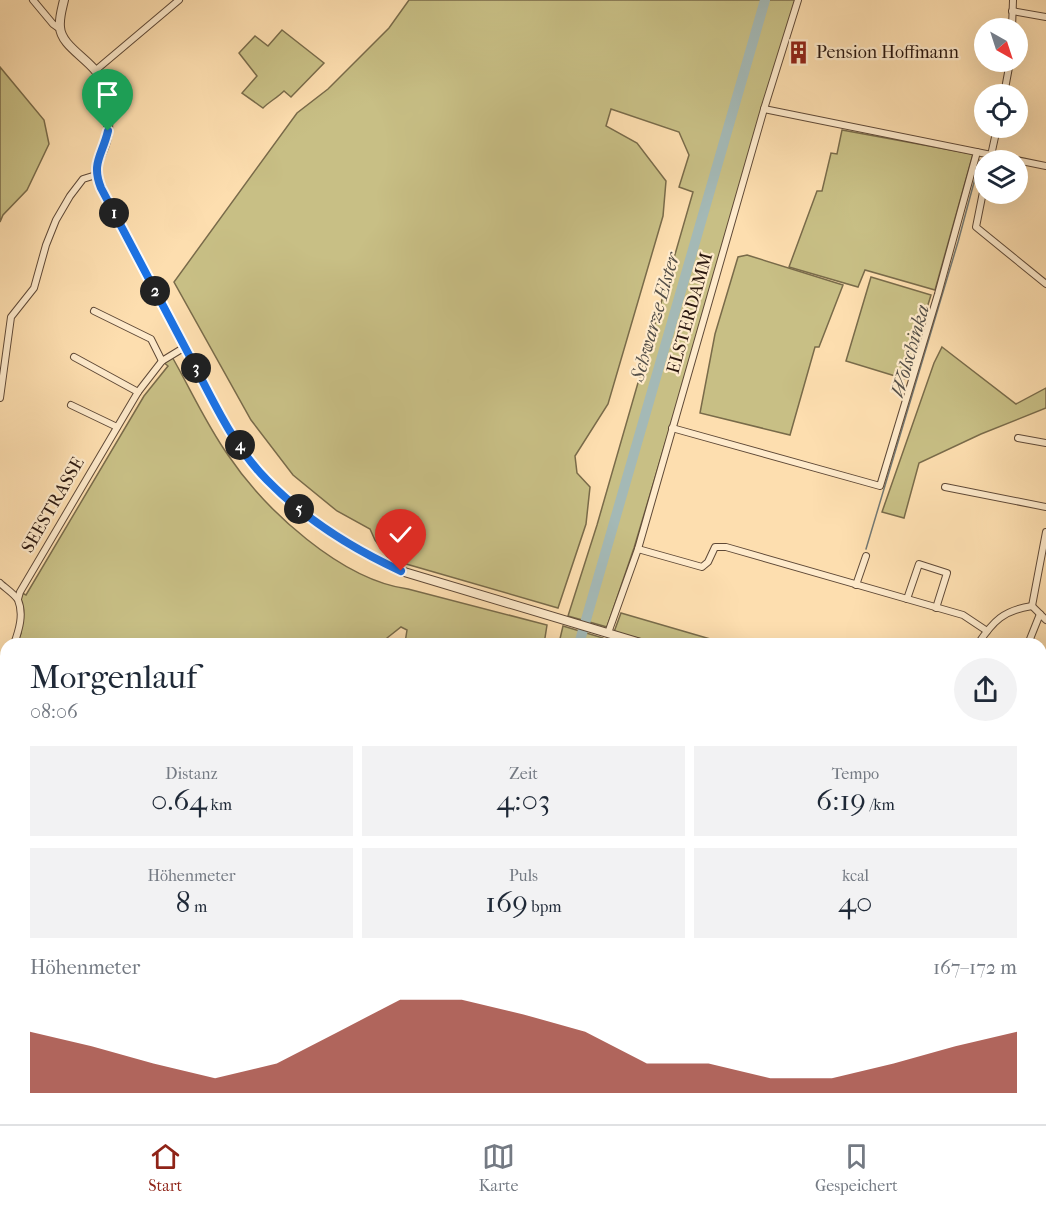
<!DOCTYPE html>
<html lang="de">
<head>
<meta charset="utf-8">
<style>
	body { margin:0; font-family:"IM FELL French Canon",serif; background:#f2f2f3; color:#1f2937; height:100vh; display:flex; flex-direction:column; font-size:22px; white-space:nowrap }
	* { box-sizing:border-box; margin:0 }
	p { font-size:20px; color:#747a83 }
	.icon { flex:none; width:33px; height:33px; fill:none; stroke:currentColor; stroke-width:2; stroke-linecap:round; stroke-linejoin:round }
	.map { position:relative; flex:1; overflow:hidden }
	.details { position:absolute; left:0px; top:638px; width:1047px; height:488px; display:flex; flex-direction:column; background:#fff; border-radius:18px 18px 0 0; box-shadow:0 6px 24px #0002 }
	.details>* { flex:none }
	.needle { width:39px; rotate:141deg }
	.tools { position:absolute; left:974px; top:18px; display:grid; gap:12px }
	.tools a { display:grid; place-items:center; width:54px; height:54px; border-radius:50%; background:#fff; box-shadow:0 6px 24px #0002; font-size:30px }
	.pin { position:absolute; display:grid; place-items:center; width:51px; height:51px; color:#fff; margin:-62px -26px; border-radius:50% 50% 50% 0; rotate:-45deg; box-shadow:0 0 6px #0007 }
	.pin .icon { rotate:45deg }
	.km { position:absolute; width:30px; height:30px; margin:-15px; border-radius:50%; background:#222; color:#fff; font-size:16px; line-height:30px; text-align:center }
	.round { display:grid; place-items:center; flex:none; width:63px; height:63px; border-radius:32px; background:#f2f2f3 }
	.headline { display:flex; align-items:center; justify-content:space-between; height:102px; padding:0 30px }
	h1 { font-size:33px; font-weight:600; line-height:45px }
	.figures { display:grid; grid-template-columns:repeat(3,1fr); gap:9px; height:102px; padding:6px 30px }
	.figures div { display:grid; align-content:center; border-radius:0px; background:#f2f2f3; text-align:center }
	.figures b { font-size:30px; font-weight:600 }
	.figures small { font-size:16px; font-weight:400 }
	.figures p { font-size:16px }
	.chart { height:168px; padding:12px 30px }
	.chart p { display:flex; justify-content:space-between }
	.chart svg { width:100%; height:108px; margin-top:6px; fill:#8f2418; opacity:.7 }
	.menu { display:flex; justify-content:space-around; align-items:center; height:84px; border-top:2px solid #e0e1e3; background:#fff; font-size:16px; color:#747a83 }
	.menu a { display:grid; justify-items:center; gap:3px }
	.menu .selected { color:#8f2418 }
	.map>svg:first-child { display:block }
	.green { fill:#c8bf85; stroke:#796b4a; stroke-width:1.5 }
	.water { fill:#a4b9b6; stroke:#737873; stroke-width:1.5 }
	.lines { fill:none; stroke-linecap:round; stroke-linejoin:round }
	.stream { stroke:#737873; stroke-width:1.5 }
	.river { stroke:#a4b9b6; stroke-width:10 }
	.ferry { stroke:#555049; stroke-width:1.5; stroke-dasharray:8 6; stroke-linecap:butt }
	.minor-casing { stroke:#5f4937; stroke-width:8 }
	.tertiary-casing { stroke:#5f4937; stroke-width:10 }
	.minor { stroke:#feeacb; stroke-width:6 }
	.tertiary { stroke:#feeacb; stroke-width:8 }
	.route-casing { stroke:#fff; stroke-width:12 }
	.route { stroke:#1a73e8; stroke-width:8 }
	.labels { text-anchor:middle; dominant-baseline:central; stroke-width:4.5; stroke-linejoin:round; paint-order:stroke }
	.poi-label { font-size:18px; fill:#2a170f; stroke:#feeacb; text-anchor:start }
	.street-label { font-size:18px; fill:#2a170f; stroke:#feeacb }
	.water-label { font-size:20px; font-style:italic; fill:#555049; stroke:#feeacb }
</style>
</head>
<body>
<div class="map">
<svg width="1046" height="1124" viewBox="0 0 1046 1124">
	<rect width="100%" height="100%" fill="#fddeaf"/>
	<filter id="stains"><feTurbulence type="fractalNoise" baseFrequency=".00333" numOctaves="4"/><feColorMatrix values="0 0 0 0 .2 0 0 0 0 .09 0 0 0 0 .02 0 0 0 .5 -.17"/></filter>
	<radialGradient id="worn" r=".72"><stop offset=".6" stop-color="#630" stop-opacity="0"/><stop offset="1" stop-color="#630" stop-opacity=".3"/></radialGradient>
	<g class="green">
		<polygon points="409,0 798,0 634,548 607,627 568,616 597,525 693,192 679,187 689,155 679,132 611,109 606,126 637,143 666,181 663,216 608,404 575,456 577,473 590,487 586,524 558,608 389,559 375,540 370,529 337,511 293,475 251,420 174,282 297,113 328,89 389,28"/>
		<path d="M282,30l42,33 -33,34 -7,-6c-7,7 -14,10 -21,17l-21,-15 15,-17 -18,-23 16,-17 13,10z"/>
		<polygon points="0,67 44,120 49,144 27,190 3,215 0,222"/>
		<polygon points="842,130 973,154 935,290 865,270 858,287 789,267 817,191 822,191 831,153 837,154"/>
		<polygon points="747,255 843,285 819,347 815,347 790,435 700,413 715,334 738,257"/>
		<polygon points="871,277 931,295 905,379 846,361"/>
		<polygon points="942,347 1016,404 1046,388 1046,408 981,434 919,463 904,518 882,512 934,363"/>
		<path d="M171,355c19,33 35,69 57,100 37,55 113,125 180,134l139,36 -3,19 -139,-1 2,-13 -6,-3 -14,11 1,6h-371l4,-11 -2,-3 1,-38 6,3 118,-199 24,-30 -6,-5z"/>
		<polygon points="621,613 724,643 657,643 614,632"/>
		<polygon points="563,626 603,638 603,643 559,643"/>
		<path d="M1046,746v114c-8,-23 -9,-91 0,-114z"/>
		<polygon points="1041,874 1046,882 1046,1084 1041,1078"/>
		<polygon points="1041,1115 1046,1124 965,1124 950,1119 1041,1119"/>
		<rect x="649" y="1119" width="123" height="5"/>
		<polygon points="777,1119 932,1119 931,1124 777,1124"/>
	</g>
	<polygon class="water" points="0,780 6,783 6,1119 649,1119 649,1124 0,1124"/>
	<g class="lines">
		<g class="stream">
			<polyline points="866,549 958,242 980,160"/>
			<polyline points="1041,1107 1046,1114"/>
		</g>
		<g class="river">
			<polyline points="579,644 765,0"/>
			<polyline points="749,1119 749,1124"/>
		</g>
		<polyline class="ferry" points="69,1124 69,1119"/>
		<defs>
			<g id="minor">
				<polyline points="33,0 53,24 60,29"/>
				<polyline points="1012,11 1046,17"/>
				<polyline points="1012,28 1013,0"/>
				<polyline points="96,70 179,0"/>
				<polyline points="1004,94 1010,62"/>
				<polyline points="764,109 1046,166"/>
				<polyline points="990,160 997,128"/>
				<polyline points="984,187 976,227 1046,284"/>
				<polyline points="94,311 151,339 162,361"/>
				<polyline points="74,357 138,392"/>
				<polyline points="0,398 11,317 34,288 46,245 56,220 70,196 83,179 96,175"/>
				<polyline points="71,405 117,427"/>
				<polyline points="672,428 880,486 938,294 977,152"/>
				<polyline points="1018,438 1046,443"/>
				<polyline points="945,487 1046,507"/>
				<polyline points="638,549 702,567 708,562 715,547 726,547 963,615 987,631"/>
				<path d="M0,583c5,5 15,11 18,17 6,14 1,30 -4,44"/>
				<polyline points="856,585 866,556"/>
				<polyline points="18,599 20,592 138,392 162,361 185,347"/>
				<polyline points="907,599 919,564 947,573 936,608"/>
				<polyline points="1032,606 1046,532"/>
				<polyline points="1032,606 1046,620"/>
				<polyline points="608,633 638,549 764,109 798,0"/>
				<path d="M978,644c15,-23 26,-34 54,-38"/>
				<polyline points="1028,644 1040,614"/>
				<polyline points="0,724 6,670"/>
				<polyline points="0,727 6,728"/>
				<polyline points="1041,750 1046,736"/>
				<polyline points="1041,856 1046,869"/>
			</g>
			<g id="tertiary">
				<path d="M64,0c-2,9 -5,18 -4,27 1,22 38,35 43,58 3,14 6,32 5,46 -2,27 -19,26 -7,57 29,55 58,110 87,165 23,43 44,92 79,127 39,40 84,68 134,91l243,73"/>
				<polyline points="1041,1088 1046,1092"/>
			</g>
		</defs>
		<use href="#minor" class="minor-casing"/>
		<use href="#tertiary" class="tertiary-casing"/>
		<use href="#minor" class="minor"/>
		<use href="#tertiary" class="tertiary"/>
	</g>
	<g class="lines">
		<defs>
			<path id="route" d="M108,131c-6,25 -17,32 -7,57 29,55 58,110 87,165 23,43 44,92 79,127 39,40 84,68 134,91"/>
		</defs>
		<use href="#route" class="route-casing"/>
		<use href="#route" class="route"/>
	</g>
	<defs>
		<symbol id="building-bare" viewBox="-9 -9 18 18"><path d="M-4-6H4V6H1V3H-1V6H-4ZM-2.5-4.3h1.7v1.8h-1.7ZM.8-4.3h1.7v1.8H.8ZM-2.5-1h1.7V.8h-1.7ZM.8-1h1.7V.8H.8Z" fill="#8f2418" stroke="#feeacb" stroke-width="2.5" paint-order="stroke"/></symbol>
	</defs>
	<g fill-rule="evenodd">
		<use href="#building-bare" x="782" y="36" width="33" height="33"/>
	</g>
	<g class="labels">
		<g class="poi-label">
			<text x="816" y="52">Pension Hoffmann</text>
		</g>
		<g class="street-label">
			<text transform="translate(690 313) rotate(-74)">ELSTERDAMM</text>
			<text transform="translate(53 505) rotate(-60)">SEESTRASSE</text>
		</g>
		<g class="water-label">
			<text transform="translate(655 317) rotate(-74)">Schwarze Elster</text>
			<text transform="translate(910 351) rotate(-74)">Wolschinka</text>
		</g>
	</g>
	<rect width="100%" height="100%" filter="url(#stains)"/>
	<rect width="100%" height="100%" fill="url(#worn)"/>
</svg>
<div class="tools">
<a><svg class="needle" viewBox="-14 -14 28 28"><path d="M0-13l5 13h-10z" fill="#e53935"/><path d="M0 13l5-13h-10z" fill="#747a83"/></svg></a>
<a><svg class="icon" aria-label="locate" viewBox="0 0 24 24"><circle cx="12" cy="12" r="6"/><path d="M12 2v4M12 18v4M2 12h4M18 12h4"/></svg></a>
<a><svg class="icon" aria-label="layers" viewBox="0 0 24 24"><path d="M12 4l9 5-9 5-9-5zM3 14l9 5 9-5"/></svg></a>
</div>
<div class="pin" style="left:108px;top:131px;background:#1e9e55"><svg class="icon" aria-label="arrive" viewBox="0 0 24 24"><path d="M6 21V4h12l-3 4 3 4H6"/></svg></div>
<div class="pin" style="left:401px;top:571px;background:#d93025"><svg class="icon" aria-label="check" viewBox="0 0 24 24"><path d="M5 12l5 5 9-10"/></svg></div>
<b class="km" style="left:114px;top:213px">1</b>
<b class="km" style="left:155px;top:291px">2</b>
<b class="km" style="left:196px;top:368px">3</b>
<b class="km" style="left:240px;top:445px">4</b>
<b class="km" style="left:299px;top:509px">5</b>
<section class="details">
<div class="headline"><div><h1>Morgenlauf</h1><p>08:06</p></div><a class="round"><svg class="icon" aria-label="share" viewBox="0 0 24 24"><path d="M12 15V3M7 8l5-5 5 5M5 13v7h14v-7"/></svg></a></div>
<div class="figures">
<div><p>Distanz</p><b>0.64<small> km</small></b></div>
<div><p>Zeit</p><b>4:03</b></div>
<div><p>Tempo</p><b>6:19<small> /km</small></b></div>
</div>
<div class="figures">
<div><p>Höhenmeter</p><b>8<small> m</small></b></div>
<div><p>Puls</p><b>169<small> bpm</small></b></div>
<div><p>kcal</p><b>40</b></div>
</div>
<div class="chart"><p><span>Höhenmeter</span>167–172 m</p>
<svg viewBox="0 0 160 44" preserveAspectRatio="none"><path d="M0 44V19L10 25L20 32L30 38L40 32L50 19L60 6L70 6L80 12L90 19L100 32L110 32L120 38L130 38L140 32L150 25L160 19V44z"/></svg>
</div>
</section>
</div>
<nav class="menu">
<a class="selected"><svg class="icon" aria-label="home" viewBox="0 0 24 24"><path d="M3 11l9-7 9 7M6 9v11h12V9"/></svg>Start</a>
<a><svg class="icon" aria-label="map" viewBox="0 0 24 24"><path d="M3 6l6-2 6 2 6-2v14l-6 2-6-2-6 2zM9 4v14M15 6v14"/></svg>Karte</a>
<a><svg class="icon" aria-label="saved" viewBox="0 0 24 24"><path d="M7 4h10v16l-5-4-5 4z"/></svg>Gespeichert</a>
</nav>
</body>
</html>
